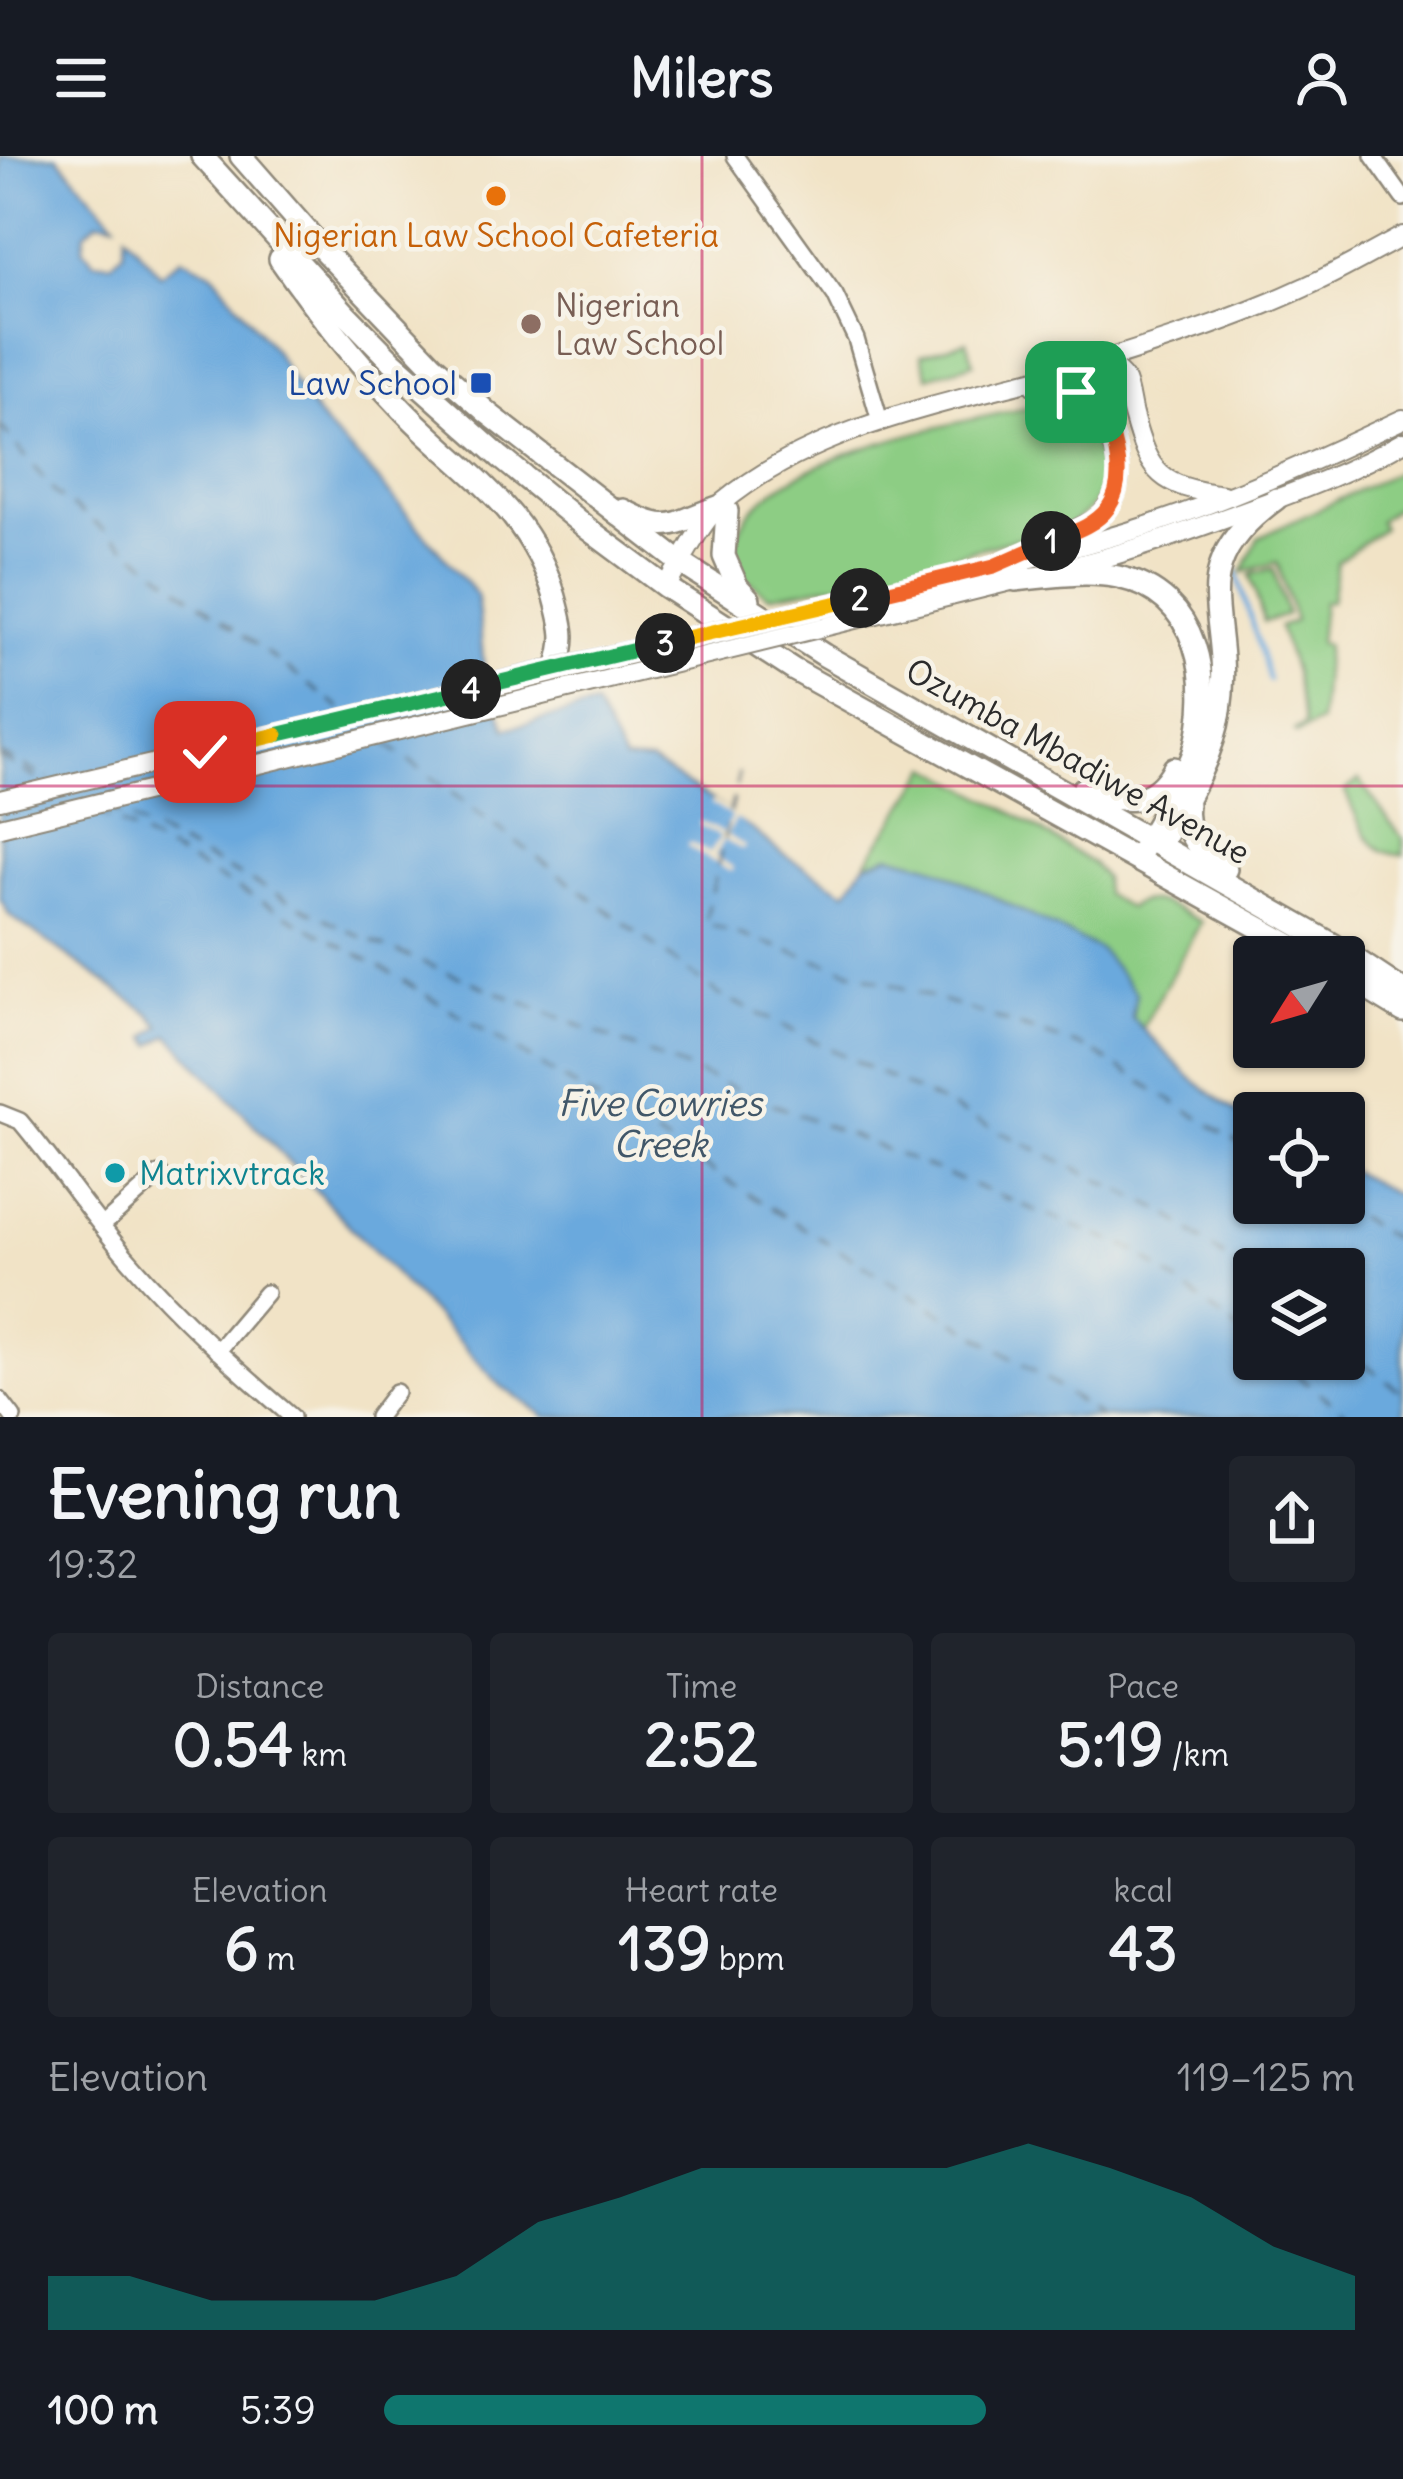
<!DOCTYPE html>
<html lang="en">
<head>
<meta charset="utf-8">
<style>
	body { margin:0; font-family:Delius,sans-serif; background:#20242c; color:#f1f3f6; height:100vh; display:flex; flex-direction:column; font-size:45px; white-space:nowrap }
	* { box-sizing:border-box; margin:0 }
	p { font-size:39px; color:#9ea1a6 }
	.icon { flex:none; width:66px; height:66px; fill:none; stroke:currentColor; stroke-width:2; stroke-linecap:round; stroke-linejoin:round }
	.map { position:relative; height:1261px; overflow:hidden }
	.details { display:flex; flex-direction:column; background:#171b24; flex:1 }
	.details>* { flex:none }
	.needle { width:78px; rotate:233deg }
	.buttons { position:absolute; left:1233px; top:780px; display:grid; gap:24px }
	.buttons a { display:grid; place-items:center; width:132px; height:132px; border-radius:12px; background:#171b24; box-shadow:0 3px 9px #0004; font-size:60px }
	.pin { position:absolute; display:grid; place-items:center; width:102px; height:102px; color:#fff; margin:-51px; border-radius:24px; box-shadow:0 6px 18px #0006 }
	.km { position:absolute; width:60px; height:60px; margin:-30px; border-radius:50%; background:#222; color:#fff; font-size:33px; line-height:60px; text-align:center }
	.round { display:grid; place-items:center; flex:none; width:126px; height:126px; border-radius:12px; background:#20242c }
	.head { display:flex; align-items:center; justify-content:space-between; height:204px; padding:0 48px }
	h1 { font-size:66px; font-weight:800; line-height:90px }
	.figures { display:grid; grid-template-columns:repeat(3,1fr); gap:18px; height:204px; padding:12px 48px }
	.figures div { display:grid; align-content:center; border-radius:12px; background:#20242c; text-align:center }
	.figures b { font-size:60px; font-weight:800 }
	.figures small { font-size:33px; font-weight:400 }
	.figures p { font-size:33px }
	.chart { height:336px; padding:24px 48px }
	.chart p { display:flex; justify-content:space-between }
	.chart svg { width:100%; height:216px; margin-top:12px; fill:#0f766e; opacity:.7 }
	ul { padding:0 48px; list-style:none; font-size:39px }
	li { display:grid; grid-template-columns:192px 144px 1fr; align-items:center; height:90px }
	li i { height:30px; border-radius:15px; background:#0f766e }
	header { display:flex; justify-content:space-between; align-items:center; height:156px; padding:0 48px; background:#171b24; font-size:54px; font-weight:800 }
	.map>svg:first-child { display:block }
	.green { fill:#8dcd84; stroke:#5c7c58; stroke-width:3 }
	.water { fill:#6aa9dd; stroke:#4a6a84; stroke-width:3; fill-rule:evenodd }
	.pier { fill:#f1e3c6 }
	.lines { fill:none; stroke-linecap:round; stroke-linejoin:round }
	.stream { stroke:#6aa9dd; stroke-width:4.5 }
	.ferry { stroke:#415769; stroke-width:3; stroke-dasharray:15 12; stroke-linecap:butt }
	.minor-casing { stroke:#8e8778; stroke-width:20 }
	.major-casing { stroke:#8e8778; stroke-width:22 }
	.highway-casing { stroke:#8e8778; stroke-width:26 }
	.minor { stroke:#fff; stroke-width:15 }
	.major { stroke:#fff; stroke-width:18 }
	.highway { stroke:#fff; stroke-width:21 }
	.major-bridge-casing { stroke:#8e8778; stroke-width:22; stroke-linecap:butt }
	.major-bridge { stroke:#fff; stroke-width:18 }
	.split-1-casing { stroke:#fff; stroke-width:24 }
	.split-2-casing { stroke:#fff; stroke-width:24 }
	.split-3-casing { stroke:#fff; stroke-width:24 }
	.split-4-casing { stroke:#fff; stroke-width:24 }
	.split-5-casing { stroke:#fff; stroke-width:24 }
	.split-6-casing { stroke:#fff; stroke-width:24 }
	.split-1 { stroke:#f0652b; stroke-width:15 }
	.split-2 { stroke:#f0652b; stroke-width:15 }
	.split-3 { stroke:#f5b400; stroke-width:15 }
	.split-4 { stroke:#22a559; stroke-width:15 }
	.split-5 { stroke:#22a559; stroke-width:15 }
	.split-6 { stroke:#f5b400; stroke-width:15 }
	.grid { fill:none; stroke:#c2185b; stroke-width:3; stroke-opacity:0.55 }
	.food-dot { fill:#e8710a; stroke:#f7f3e8; stroke-width:4.5 }
	.education-dot { fill:#8d6e63; stroke:#f7f3e8; stroke-width:4.5 }
	.transit-dot { fill:#1a4fb4; stroke:#f7f3e8; stroke-width:4.5 }
	.culture-dot { fill:#0f9aa8; stroke:#f7f3e8; stroke-width:4.5 }
	.labels { text-anchor:middle; dominant-baseline:central; stroke-width:9; stroke-linejoin:round; paint-order:stroke }
	.food-label { font-size:33px; fill:#c56008; stroke:#f7f3e8 }
	.education-label { font-size:33px; fill:#785e54; stroke:#f7f3e8; text-anchor:start }
	.transit-label { font-size:33px; fill:#164399; stroke:#f7f3e8; text-anchor:end }
	.street-label { font-size:33px; fill:#2b2b2b; stroke:#f7f3e8 }
	.culture-label { font-size:33px; fill:#0d838f; stroke:#f7f3e8; text-anchor:start }
	.water-label { font-size:36px; font-style:italic; fill:#415769; stroke:#f7f3e8 }
</style>
</head>
<body>
<header><svg class="icon" aria-label="menu" viewBox="0 0 24 24"><path d="M4 6h16M4 12h16M4 18h16"/></svg>Milers<svg class="icon" aria-label="person" viewBox="0 0 24 24"><circle cx="12" cy="8" r="4"/><path d="M4 21q1-7 8-7t8 7"/></svg></header>
<div class="map">
<svg width="1403" height="1261" viewBox="0 0 1403 1261">
	<rect width="100%" height="100%" fill="#f7f3e8"/>
	<filter id="ink" filterUnits="userSpaceOnUse"><feTurbulence type="fractalNoise" baseFrequency=".00833" numOctaves="2"/><feDisplacementMap in="SourceGraphic" scale="24" xChannelSelector="R" yChannelSelector="G"/><feConvolveMatrix kernelMatrix="1 2 1 2 8 2 1 2 1" color-interpolation-filters="sRGB"/></filter>
	<filter id="wash" filterUnits="userSpaceOnUse"><feTurbulence type="fractalNoise" baseFrequency=".004" numOctaves="4" result="noise"/><feDisplacementMap in="SourceGraphic" scale="48" xChannelSelector="R" yChannelSelector="G"/><feGaussianBlur stdDeviation="2.7" result="paint"/><feColorMatrix in="noise" values="0 0 0 0 0 0 0 0 0 0 0 0 0 0 0 0 0 1.4 0 .05"/><feComposite in="paint" operator="in"/></filter>
	<g filter="url(#wash)">
		<rect width="100%" height="100%" fill="#f1e3c6"/>
		<g class="green">
			<polygon points="967,185 974,207 928,221 921,199"/>
			<path d="M1057,246c6,3 13,5 19,9 16,12 31,66 23,84 -6,13 -17,21 -28,29l-201,54 -101,18c-22,-15 -40,-29 -33,-58 23,-85 245,-120 321,-136z"/>
			<polygon points="1403,313 1403,347 1379,365 1383,372 1337,406 1331,445 1323,446 1319,487 1326,489 1320,566 1296,578 1294,575 1305,569 1294,516 1279,471 1295,465 1277,406 1243,416 1258,382"/>
			<polygon points="1273,412 1287,459 1264,466 1250,419"/>
			<path d="M930,611l88,49 75,48 11,14 1,16 23,14c23,-18 50,3 73,14l-59,107 -11,-11 -266,-154z"/>
			<path d="M1359,624l44,59v16c-37,0 -44,-35 -58,-64z"/>
		</g>
		<path class="water" d="M0,0h57l58,66 -17,-1 -13,12 -2,15 11,13 17,2 12,-11 2,-18 35,40 22,-16 30,14 62,78 21,35 33,44 35,34 114,132 7,75 22,59 89,-23 29,55 27,1 80,50 50,41 65,39 19,-28 25,-9 40,10 170,85 36,43 -4,25 60,61 62,46v78h90v-35l59,30v219h-857l-45,-31 -332,-351 -16,10 -6,-8 14,-11 -12,-13 -140,-98 -9,-17zM1254,1113h90v90h-90z"/>
		<polygon class="pier" points="713,644 758,670 756,674 736,663 727,679 745,690 743,694 724,684 715,700 734,712 731,716 687,690 689,686 710,697 720,681 699,669 701,665 722,677 732,661 711,648"/>
		<g class="lines">
			<polyline class="stream" points="1236,414 1269,524"/>
			<g class="ferry">
				<polyline points="0,269 56,338 341,553"/>
				<polyline points="387,588 718,838 1165,1056 1254,1124"/>
				<polyline points="0,598 50,623"/>
				<polyline points="0,602 45,627"/>
				<polyline points="739,616 705,767 1089,893 1254,996"/>
				<polyline points="107,652 363,782 1136,1095 1254,1186"/>
				<polyline points="96,655 388,815 1032,1213 1101,1261"/>
				<polyline points="1335,1047 1403,1089"/>
				<polyline points="1344,1192 1403,1237"/>
				<polyline points="1276,1203 1351,1261"/>
			</g>
		</g>
	</g>
	<g filter="url(#ink)">
		<g class="lines">
			<defs>
				<g id="minor">
					<polyline points="735,0 835,139 856,183 880,265"/>
					<polyline points="1373,0 1403,42"/>
					<path d="M0,957l20,8c38,45 71,95 110,140 49,57 105,107 162,156"/>
					<polyline points="102,1070 160,1018"/>
					<polyline points="217,1195 266,1137"/>
					<polyline points="0,1244 13,1261"/>
					<polyline points="377,1261 396,1236"/>
				</g>
				<g id="major">
					<path d="M1102,204c7,5 18,12 22,19 5,9 6,25 9,36 16,60 28,71 90,80"/>
					<polyline points="1035,230 1076,236 1101,256"/>
					<polyline points="1038,391 1098,363 1114,341 1118,326 1118,307 1096,233 1102,204"/>
					<path d="M1065,412c61,-14 118,-35 176,-56 55,-20 112,-41 162,-70"/>
					<path d="M919,428c77,-18 155,-34 231,-59 87,-29 170,-67 253,-106"/>
					<path d="M666,431c14,-23 37,-68 56,-84 102,-85 252,-104 376,-141 70,-22 141,-44 207,-75 34,-15 66,-34 98,-51"/>
					<polyline points="926,446 1027,421"/>
					<polyline points="0,644 557,512"/>
				</g>
				<g id="highway">
					<polyline points="202,0 345,157 392,205 500,301 588,373 666,431 794,514 1312,801"/>
					<polyline points="241,0 326,97 433,209 489,258 681,407 824,499 1334,789 1403,835"/>
					<path d="M280,103c36,52 77,103 121,149 62,65 127,97 154,189 8,30 12,41 2,71"/>
					<path d="M623,354c49,26 50,12 95,-3"/>
					<polyline points="727,355 724,400 737,430 749,443"/>
					<path d="M1015,424c34,-3 69,-10 103,-3 83,18 95,106 76,175 -8,25 -39,75 -53,99"/>
					<path d="M1083,633c37,15 70,19 91,-21"/>
					<path d="M1187,647c-4,33 13,49 39,66"/>
					<path d="M1163,683c24,-40 50,-82 57,-128 15,-96 -43,-140 56,-212"/>
					<polyline points="1344,819 1403,855"/>
				</g>
			</defs>
			<use href="#minor" class="minor-casing"/>
			<use href="#major" class="major-casing"/>
			<use href="#highway" class="highway-casing"/>
			<use href="#minor" class="minor"/>
			<use href="#major" class="major"/>
			<use href="#highway" class="highway"/>
			<defs>
				<g id="major-bridge">
					<polyline points="557,512 919,428"/>
					<polyline points="0,671 926,446"/>
				</g>
			</defs>
			<use href="#major-bridge" class="major-bridge-casing"/>
			<use href="#major-bridge" class="major-bridge"/>
		</g>
	</g>
	<g class="lines" filter="url(#ink)">
		<defs>
			<path id="split-1" d="M1051,385c20,-8 44,-15 57,-33 18,-25 9,-65 -4,-91 -5,-11 -17,-19 -28,-25"/>
			<polyline id="split-2" points="860,442 994,410 1051,385"/>
			<polyline id="split-3" points="665,487 860,442"/>
			<polyline id="split-4" points="471,533 665,487"/>
			<polyline id="split-5" points="276,579 471,533"/>
			<polyline id="split-6" points="205,596 276,579"/>
		</defs>
		<use href="#split-1" class="split-1-casing"/>
		<use href="#split-2" class="split-2-casing"/>
		<use href="#split-3" class="split-3-casing"/>
		<use href="#split-4" class="split-4-casing"/>
		<use href="#split-5" class="split-5-casing"/>
		<use href="#split-6" class="split-6-casing"/>
		<use href="#split-1" class="split-1"/>
		<use href="#split-2" class="split-2"/>
		<use href="#split-3" class="split-3"/>
		<use href="#split-4" class="split-4"/>
		<use href="#split-5" class="split-5"/>
		<use href="#split-6" class="split-6"/>
	</g>
	<path class="grid" d="M702,0v1261M0,630h1403"/>
	<circle class="food-dot" cx="496" cy="40" r="12"/>
	<circle class="education-dot" cx="531" cy="168" r="12"/>
	<rect class="transit-dot" x="469" y="215" width="24" height="24" rx="6"/>
	<circle class="culture-dot" cx="115" cy="1017" r="12"/>
	<g class="labels">
		<g class="food-label">
			<text x="496" y="79">Nigerian Law School Cafeteria</text>
		</g>
		<g class="education-label">
			<text x="555" y="149">Nigerian<tspan x="555" dy="38">Law School</tspan></text>
		</g>
		<g class="transit-label">
			<text x="457" y="227">Law School</text>
		</g>
		<g class="street-label">
			<text transform="translate(1078 605) rotate(29)">Ozumba Mbadiwe Avenue</text>
		</g>
		<g class="culture-label">
			<text x="139" y="1017">Matrixvtrack</text>
		</g>
		<g class="water-label">
			<text x="660" y="947">Five Cowries<tspan x="660" dy="41">Creek</tspan></text>
		</g>
	</g>
</svg>
<div class="buttons">
<a><svg class="needle" viewBox="-14 -14 28 28"><path d="M0-13l5 13h-10z" fill="#e53935"/><path d="M0 13l5-13h-10z" fill="#9ea1a6"/></svg></a>
<a><svg class="icon" aria-label="locate" viewBox="0 0 24 24"><circle cx="12" cy="12" r="6"/><path d="M12 2v4M12 18v4M2 12h4M18 12h4"/></svg></a>
<a><svg class="icon" aria-label="layers" viewBox="0 0 24 24"><path d="M12 4l9 5-9 5-9-5zM3 14l9 5 9-5"/></svg></a>
</div>
<div class="pin" style="left:1076px;top:236px;background:#1e9e55"><svg class="icon" aria-label="arrive" viewBox="0 0 24 24"><path d="M6 21V4h12l-3 4 3 4H6"/></svg></div>
<div class="pin" style="left:205px;top:596px;background:#d93025"><svg class="icon" aria-label="check" viewBox="0 0 24 24"><path d="M5 12l5 5 9-10"/></svg></div>
<b class="km" style="left:1051px;top:385px">1</b>
<b class="km" style="left:860px;top:442px">2</b>
<b class="km" style="left:665px;top:487px">3</b>
<b class="km" style="left:471px;top:533px">4</b>
</div>
<section class="details">
<div class="head"><div><h1>Evening run</h1><p>19:32</p></div><a class="round"><svg class="icon" aria-label="share" viewBox="0 0 24 24"><path d="M12 15V3M7 8l5-5 5 5M5 13v7h14v-7"/></svg></a></div>
<div class="figures">
<div><p>Distance</p><b>0.54<small> km</small></b></div>
<div><p>Time</p><b>2:52</b></div>
<div><p>Pace</p><b>5:19<small> /km</small></b></div>
</div>
<div class="figures">
<div><p>Elevation</p><b>6<small> m</small></b></div>
<div><p>Heart rate</p><b>139<small> bpm</small></b></div>
<div><p>kcal</p><b>43</b></div>
</div>
<div class="chart"><p><span>Elevation</span>119–125 m</p>
<svg viewBox="0 0 160 44" preserveAspectRatio="none"><path d="M0 44V33L10 33L20 38L30 38L40 38L50 33L60 22L70 17L80 11L90 11L100 11L110 11L120 6L130 11L140 17L150 27L160 33V44z"/></svg>
</div>
<ul>
<li><b>100 m</b>5:39<i style="width:62%"></i></li>
</ul>
</section>
</body>
</html>
